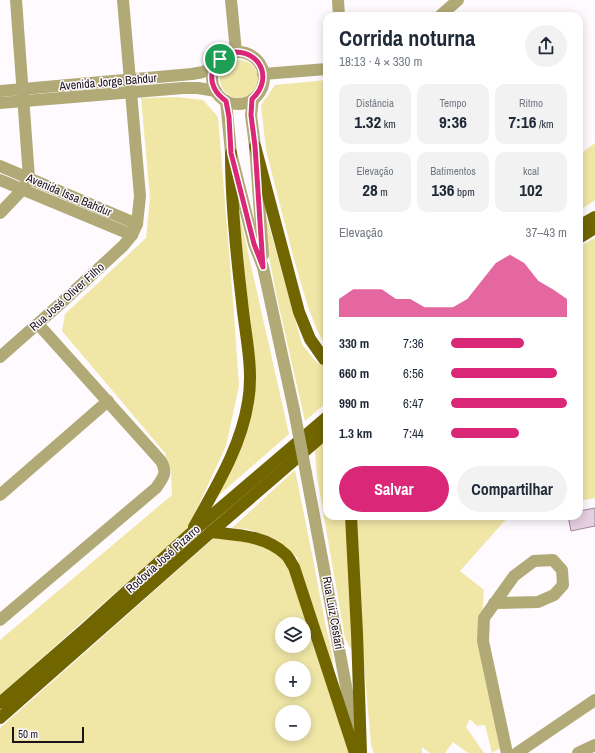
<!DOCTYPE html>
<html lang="pt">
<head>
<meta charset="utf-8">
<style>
	body { margin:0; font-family:"Archivo Narrow",sans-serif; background:#f2f2f3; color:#1f2937; height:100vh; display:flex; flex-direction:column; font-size:15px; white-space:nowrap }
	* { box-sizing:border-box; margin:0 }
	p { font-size:13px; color:#747a83 }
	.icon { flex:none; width:22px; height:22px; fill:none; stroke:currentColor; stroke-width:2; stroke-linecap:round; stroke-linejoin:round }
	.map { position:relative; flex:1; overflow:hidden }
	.sheet { position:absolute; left:323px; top:12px; width:260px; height:508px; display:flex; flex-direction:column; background:#fff; border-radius:12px; box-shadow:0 2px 10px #0003 }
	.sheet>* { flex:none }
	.tools { position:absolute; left:275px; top:617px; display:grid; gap:8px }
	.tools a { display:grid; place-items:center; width:36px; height:36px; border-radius:50%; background:#fff; box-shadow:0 2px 10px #0003; font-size:20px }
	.scale { position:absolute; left:12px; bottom:10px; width:72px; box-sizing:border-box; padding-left:4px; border:2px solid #1b1319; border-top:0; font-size:11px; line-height:14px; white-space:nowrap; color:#1b1319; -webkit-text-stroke:3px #fefafe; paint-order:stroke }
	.pin { position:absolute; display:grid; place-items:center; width:34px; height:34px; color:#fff; margin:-17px; border:2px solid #fff; border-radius:50%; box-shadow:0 1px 4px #0007 }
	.round { display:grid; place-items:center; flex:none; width:42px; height:42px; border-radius:21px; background:#f2f2f3 }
	.headline { display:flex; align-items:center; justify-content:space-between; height:68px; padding:0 16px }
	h1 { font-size:22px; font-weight:800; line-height:30px }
	.metrics { display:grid; grid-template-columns:repeat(3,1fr); gap:6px; height:68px; padding:4px 16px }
	.metrics div { display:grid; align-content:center; border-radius:10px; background:#f2f2f3; text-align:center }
	.metrics b { font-size:17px; font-weight:800 }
	.metrics small { font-size:11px; font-weight:400 }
	.metrics p { font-size:11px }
	.chart { height:112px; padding:8px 16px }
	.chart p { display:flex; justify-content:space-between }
	.chart svg { width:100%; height:72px; margin-top:4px; fill:#db2777; opacity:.7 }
	.action { display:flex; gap:8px; margin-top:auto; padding:8px 16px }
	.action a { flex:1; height:46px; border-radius:24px; background:#db2777; color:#fff; font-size:16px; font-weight:800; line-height:46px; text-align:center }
	.action a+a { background:#f2f2f3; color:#1f2937 }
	ul { padding:0 16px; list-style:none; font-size:13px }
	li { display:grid; grid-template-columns:64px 48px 1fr; align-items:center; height:30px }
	li i { height:10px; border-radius:5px; background:#db2777 }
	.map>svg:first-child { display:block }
	.green { fill:#f0e7a7; fill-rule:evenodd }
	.building { fill:#e5cfe1; stroke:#9b8898 }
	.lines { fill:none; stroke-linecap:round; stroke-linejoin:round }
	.minor { stroke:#b1aa77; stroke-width:12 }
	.major { stroke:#716500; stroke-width:12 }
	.minor-bridge { stroke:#b1aa77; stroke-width:12 }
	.route-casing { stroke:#fff; stroke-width:8 }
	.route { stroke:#db2777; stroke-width:5 }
	.labels { text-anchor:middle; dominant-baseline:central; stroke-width:3; stroke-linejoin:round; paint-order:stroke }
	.street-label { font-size:12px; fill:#1b1319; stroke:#fefafe }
</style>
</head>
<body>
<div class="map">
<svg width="595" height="753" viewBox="0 0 595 753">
	<rect width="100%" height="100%" fill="#fefafe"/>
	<g class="green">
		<circle cx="239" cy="79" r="19"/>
		<polygon points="327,80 327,349 317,330 308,307 293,256 266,150 261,105 275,85"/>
		<polygon points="177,97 203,100 218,117 233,301 239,386 226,446 188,528 0,695 0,640 172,495 171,471 165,453 62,331 65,314 146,238 150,198 141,98"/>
		<polygon points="595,143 595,200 579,211 579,155"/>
		<polygon points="236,199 289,434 218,496 240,446 254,405"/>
		<polygon points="266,215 302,344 316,362 327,367 327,402 305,421 277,298 269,257"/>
		<polygon points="595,238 595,498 579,501 579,247"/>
		<polygon points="327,440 327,516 347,516 352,651 345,638 317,477 315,450"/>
		<path d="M295,470c10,49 20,98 29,147 3,19 10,34 9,54l-36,-114 -24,-19 -26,-9 -15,-1z"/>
		<polygon points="356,516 509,516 460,571 484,590 480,649 502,747 492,753 485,725 477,726 470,719 466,727 484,753 468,753 453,742 445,753 430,753 422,747 422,753 374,753 371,745 362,640"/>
		<path d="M214,538c24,0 49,4 68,20 4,3 6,8 9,13l58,182h-349v-25zM282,624h22v22h-22zM282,668h22v22h-22zM282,712h22v22h-22z"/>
	</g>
	<polygon class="building" points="595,508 595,526 571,531 568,516 579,516 579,511"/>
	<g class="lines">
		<g class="minor">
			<polyline points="231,0 236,52"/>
			<polyline points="338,0 339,16"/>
			<polyline points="440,16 458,0"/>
			<circle cx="238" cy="78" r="26"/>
			<polyline points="263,74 327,69"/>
			<polyline points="0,91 192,74 203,72 215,66"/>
			<polyline points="253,99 251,115 255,146 263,255"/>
			<polyline points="226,101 231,153 254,244 263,267 294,410"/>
			<polyline points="0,103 183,88 198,88 216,91"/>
			<polyline points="0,166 137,224"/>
			<polyline points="0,180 132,235"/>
			<polyline points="0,213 23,189 29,178 16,0"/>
			<polyline points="0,357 60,304 123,246 132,235 137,224 140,196 123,0"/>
			<polyline points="306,473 349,702 357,737"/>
			<polyline points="0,495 108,401"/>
			<polyline points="494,603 538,602 554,595 563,585 562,570 553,560 534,561 514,576 484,618 483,641 507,753"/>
			<path d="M0,620l156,-132c7,-10 12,-15 5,-27l-123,-137"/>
			<polyline points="517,753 595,700"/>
			<polyline points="578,753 595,745"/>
		</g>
		<g class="major">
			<polyline points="255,146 299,312 310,339 324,359 327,360"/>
			<polyline points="579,226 595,217"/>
			<polyline points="579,238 595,228"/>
			<polyline points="351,516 357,633 361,753"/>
			<path d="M194,527c22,-40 47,-80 54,-125 6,-33 -3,-68 -6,-100 -6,-50 -11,-99 -11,-149"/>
			<path d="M211,532c25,3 54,3 74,22 4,3 6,9 9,13l61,186"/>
			<polyline points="0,703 84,630 190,534 327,417"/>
			<polyline points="0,718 211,532 327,432"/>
		</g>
		<polyline class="minor-bridge" points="294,410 306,473"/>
	</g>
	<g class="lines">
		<defs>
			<path id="route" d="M236,52c27,1 36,29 16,47l-1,16 4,31 8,121 -9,-23 -23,-91 -2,-36 -3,-16c-23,-16 -17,-42 10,-49z"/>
		</defs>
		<use href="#route" class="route-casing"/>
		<use href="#route" class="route"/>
	</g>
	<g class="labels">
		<g class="street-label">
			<text transform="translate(108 82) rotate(-5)">Avenida Jorge Bahdur</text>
			<text transform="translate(69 195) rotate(23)">Avenida Issa Bahdur</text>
			<text transform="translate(67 297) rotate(-42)">Rua José Oliver Filho</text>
			<text transform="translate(163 559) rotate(-42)">Rodovia José Pizarro</text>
			<text transform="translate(333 613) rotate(80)">Rua Luiz Cestari</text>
		</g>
	</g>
</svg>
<div class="tools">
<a><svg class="icon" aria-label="layers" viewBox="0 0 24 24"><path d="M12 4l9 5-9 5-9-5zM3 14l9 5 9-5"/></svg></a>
<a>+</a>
<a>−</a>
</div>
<div class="scale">50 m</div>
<div class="pin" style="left:220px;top:59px;background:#1e9e55"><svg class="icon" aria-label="arrive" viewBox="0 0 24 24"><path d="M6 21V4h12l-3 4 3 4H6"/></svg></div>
<section class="sheet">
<div class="headline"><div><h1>Corrida noturna</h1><p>18:13 · 4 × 330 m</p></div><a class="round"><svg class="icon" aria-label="share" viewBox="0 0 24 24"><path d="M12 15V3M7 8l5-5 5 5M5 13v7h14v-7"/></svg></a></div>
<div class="metrics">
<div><p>Distância</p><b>1.32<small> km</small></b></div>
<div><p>Tempo</p><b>9:36</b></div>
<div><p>Ritmo</p><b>7:16<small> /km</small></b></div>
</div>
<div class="metrics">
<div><p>Elevação</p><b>28<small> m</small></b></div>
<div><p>Batimentos</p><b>136<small> bpm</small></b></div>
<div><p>kcal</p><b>102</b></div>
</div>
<div class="chart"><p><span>Elevação</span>37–43 m</p>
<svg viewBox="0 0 160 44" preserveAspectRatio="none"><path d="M0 44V33L10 27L20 27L30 27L40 33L50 33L60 38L70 38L80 38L90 33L100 22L110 11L120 6L130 11L140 22L150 27L160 33V44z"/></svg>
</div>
<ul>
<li><b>330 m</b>7:36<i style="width:63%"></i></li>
<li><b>660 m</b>6:56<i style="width:91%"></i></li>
<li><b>990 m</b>6:47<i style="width:100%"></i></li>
<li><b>1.3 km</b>7:44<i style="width:59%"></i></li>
</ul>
<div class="action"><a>Salvar</a><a>Compartilhar</a></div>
</section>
</div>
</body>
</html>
